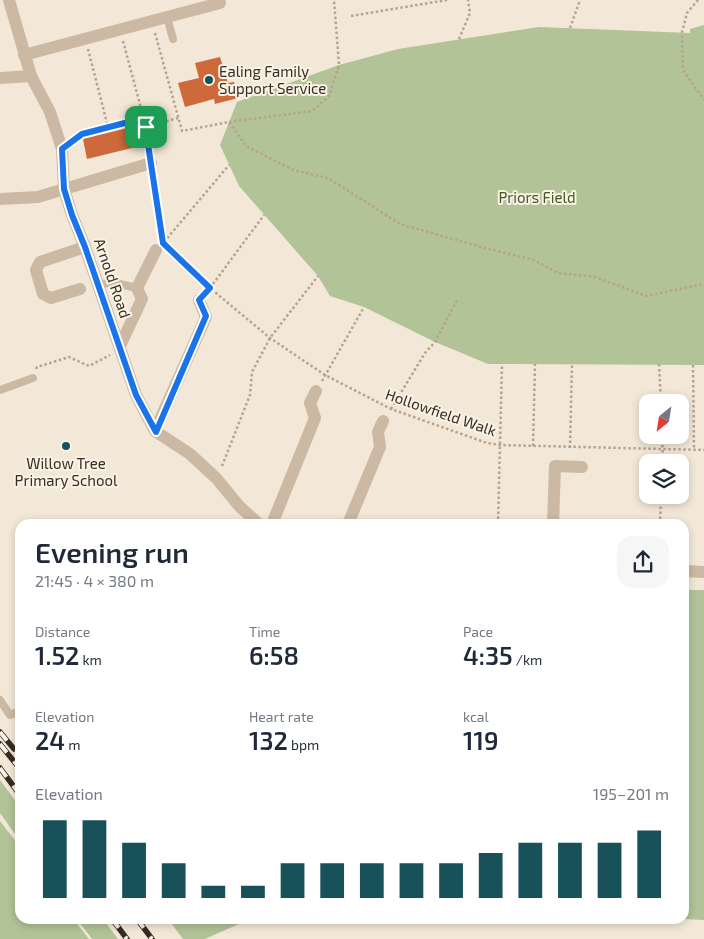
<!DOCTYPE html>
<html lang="en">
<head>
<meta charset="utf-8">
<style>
	body { margin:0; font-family:"Exo 2",sans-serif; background:#f6f6f7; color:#1f2937; height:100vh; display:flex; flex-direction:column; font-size:19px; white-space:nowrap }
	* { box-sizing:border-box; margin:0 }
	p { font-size:16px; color:#747a83 }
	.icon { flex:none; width:28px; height:28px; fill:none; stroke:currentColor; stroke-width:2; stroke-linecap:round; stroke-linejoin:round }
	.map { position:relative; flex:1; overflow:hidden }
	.side { position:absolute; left:15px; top:519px; width:674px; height:405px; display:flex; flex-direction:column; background:#fff; border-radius:15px; box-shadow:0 2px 8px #0003 }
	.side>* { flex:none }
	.needle { width:32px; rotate:210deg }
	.fabs { position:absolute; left:639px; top:394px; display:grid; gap:10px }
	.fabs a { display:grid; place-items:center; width:50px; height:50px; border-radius:10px; background:#fff; box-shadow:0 2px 8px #0003; font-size:25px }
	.pin { position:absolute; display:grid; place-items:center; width:42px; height:42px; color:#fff; margin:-21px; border-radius:10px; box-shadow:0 2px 8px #0006 }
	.round { display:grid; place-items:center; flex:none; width:52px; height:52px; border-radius:15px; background:#f6f6f7 }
	.overview { display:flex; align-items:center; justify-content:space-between; height:85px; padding:0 20px }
	h1 { font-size:28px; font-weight:600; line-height:38px }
	.figures { display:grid; grid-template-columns:repeat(3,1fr); gap:8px; height:85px; padding:5px 20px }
	.figures div { display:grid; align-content:center }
	.figures b { font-size:25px; font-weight:600 }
	.figures small { font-size:14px; font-weight:400 }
	.figures p { font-size:14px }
	.chart { height:140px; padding:10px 20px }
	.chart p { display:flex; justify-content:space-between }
	.chart svg { width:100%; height:90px; margin-top:5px; stroke:#19515a; stroke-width:6 }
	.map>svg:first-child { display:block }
	.green { fill:#b1c397 }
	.building { fill:#ce693b }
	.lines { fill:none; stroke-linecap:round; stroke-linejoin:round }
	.path { stroke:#b7a38d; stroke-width:2.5; stroke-dasharray:2.5 2.5; stroke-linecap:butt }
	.service { stroke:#cbb9a3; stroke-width:8 }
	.minor { stroke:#cbb9a3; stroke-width:12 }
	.rail-casing { stroke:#362c26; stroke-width:5.5 }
	.rail { stroke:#faf2e4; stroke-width:4; stroke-dasharray:11; stroke-linecap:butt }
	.route-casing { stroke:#fff; stroke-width:10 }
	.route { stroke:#1a73e8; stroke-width:6 }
	.poi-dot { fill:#19515a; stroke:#faf2e4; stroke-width:2 }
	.labels { text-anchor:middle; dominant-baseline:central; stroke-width:4; stroke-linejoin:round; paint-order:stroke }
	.poi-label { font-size:15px; fill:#362c26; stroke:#faf2e4; text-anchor:start }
	.park-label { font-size:15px; fill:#425628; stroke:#faf2e4 }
	.street-label { font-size:15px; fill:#362c26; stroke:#faf2e4 }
</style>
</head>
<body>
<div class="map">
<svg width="704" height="939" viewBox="0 0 704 939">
	<rect width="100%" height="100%" fill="#f3e8d8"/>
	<g class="green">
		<polygon points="704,25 704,365 488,364 435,342 364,307 330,296 318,276 239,186 220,145 237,102 339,65 398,49 539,27 690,33 690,29"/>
		<polygon points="684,590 704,590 704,920 684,919"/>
		<polygon points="0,780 20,807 20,841 0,813"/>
		<polygon points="0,821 20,847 20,919 73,919 89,939 0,939"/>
		<polygon points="77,919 103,919 118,939 92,939"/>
		<polygon points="168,919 291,919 241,923 205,939 183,939"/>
	</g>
	<g class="building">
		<polygon points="220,57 228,83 234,82 238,98 215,104 214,99 185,107 178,83 199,78 195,63"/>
		<polygon points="131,127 136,147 87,159 83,139"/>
	</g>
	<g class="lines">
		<g class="path">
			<polyline points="698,0 687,13 682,32 683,70 704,100"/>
			<polyline points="351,16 447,0"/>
			<polyline points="570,28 580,0"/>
			<polyline points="155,33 182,131 229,122 246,146 293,170 328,178 400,224 485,248 534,260 558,273 595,277 646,296 704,284"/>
			<polyline points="459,39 470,13 468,0"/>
			<polyline points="123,41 146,127 178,118"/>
			<polyline points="88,49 108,127"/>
			<polyline points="229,122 312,111 329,96 339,65 334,0"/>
			<polyline points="146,127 149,151"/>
			<polyline points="72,142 83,134 144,118"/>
			<polyline points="153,176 162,240"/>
			<polyline points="164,242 229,165"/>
			<polyline points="168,248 210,288 270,338 325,375 391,409 487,443 500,445 704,450"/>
			<polyline points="207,292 264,215"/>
			<polyline points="659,364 661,402"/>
			<polyline points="693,365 694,449"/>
			<polyline points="36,369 37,367 69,357 89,366 110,355"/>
			<polyline points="322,381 364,307"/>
			<polyline points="391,409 425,353 435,342 457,300"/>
			<polyline points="662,435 663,462"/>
			<polyline points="533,446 535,364"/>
			<polyline points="570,448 572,364"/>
			<polyline points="222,466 250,395 252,372 270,338 318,276"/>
			<polyline points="498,524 502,364"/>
			<polyline points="660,524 661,495"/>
		</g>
		<g class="service">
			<polyline points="167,17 173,39"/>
			<polyline points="98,284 115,283 137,288"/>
			<polyline points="0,390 33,378"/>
			<polyline points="0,700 10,715 20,711"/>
		</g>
		<g class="minor">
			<polyline points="9,0 31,76 50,112 62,149 64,189 72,215 85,247 136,395 155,431 190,454 216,478 240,507 259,524"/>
			<polyline points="24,55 220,3 219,0"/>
			<polyline points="0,78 31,76"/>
			<polyline points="0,199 38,197 151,163"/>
			<polyline points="80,289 51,298 43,294 36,270 40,262 85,247"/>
			<polyline points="120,346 142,299 137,288 156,250"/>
			<polyline points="155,431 206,317 199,300"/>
			<polyline points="272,524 315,418 310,403 316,391"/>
			<polyline points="348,524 380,447 378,432 383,421"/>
			<polyline points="553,524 555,466 582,467"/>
			<polyline points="684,571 704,572"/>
		</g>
		<defs>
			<g id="rail">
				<polyline points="0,732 14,749"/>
				<polyline points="0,744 20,769"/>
				<polyline points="0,768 20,795"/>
				<polyline points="112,919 127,939"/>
				<polyline points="137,919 152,939"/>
			</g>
		</defs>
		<use href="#rail" class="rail-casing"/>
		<use href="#rail" class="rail"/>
	</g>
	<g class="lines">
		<defs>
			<polygon id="route" points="144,118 163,243 210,288 199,300 206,316 156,432 136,395 85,247 72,215 64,189 62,149 82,134"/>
		</defs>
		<use href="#route" class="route-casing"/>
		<use href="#route" class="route"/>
	</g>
	<g class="poi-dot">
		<circle cx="209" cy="80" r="5"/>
		<circle cx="66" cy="446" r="5"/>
	</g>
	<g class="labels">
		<g class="poi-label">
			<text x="219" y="71">Ealing Family<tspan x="219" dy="17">Support Service</tspan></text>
			<text x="66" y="463" text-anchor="middle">Willow Tree<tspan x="66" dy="17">Primary School</tspan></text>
		</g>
		<g class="park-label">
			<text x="537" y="197">Priors Field</text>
		</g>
		<g class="street-label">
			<text transform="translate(113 278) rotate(71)">Arnold Road</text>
			<text transform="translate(441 412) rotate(19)">Hollowfield Walk</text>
		</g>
	</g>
</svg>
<div class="fabs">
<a><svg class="needle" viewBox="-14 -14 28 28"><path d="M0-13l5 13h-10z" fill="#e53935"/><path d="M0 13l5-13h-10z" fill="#747a83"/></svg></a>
<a><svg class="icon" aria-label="layers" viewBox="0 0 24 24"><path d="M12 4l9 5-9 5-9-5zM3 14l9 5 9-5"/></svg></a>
</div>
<div class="pin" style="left:146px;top:127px;background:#1e9e55"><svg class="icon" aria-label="arrive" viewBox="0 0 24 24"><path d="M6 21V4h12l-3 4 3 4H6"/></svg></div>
<section class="side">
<div class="overview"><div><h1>Evening run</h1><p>21:45 · 4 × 380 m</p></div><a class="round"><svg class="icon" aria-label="share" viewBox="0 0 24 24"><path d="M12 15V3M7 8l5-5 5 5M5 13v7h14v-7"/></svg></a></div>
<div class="figures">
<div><p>Distance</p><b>1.52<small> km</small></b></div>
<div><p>Time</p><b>6:58</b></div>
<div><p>Pace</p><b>4:35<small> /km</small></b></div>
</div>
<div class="figures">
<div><p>Elevation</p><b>24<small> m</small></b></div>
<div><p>Heart rate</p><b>132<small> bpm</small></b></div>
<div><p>kcal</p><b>119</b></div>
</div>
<div class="chart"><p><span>Elevation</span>195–201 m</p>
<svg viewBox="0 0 160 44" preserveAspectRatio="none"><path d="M5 44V6M15 44V6M25 44V17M35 44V27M45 44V38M55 44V38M65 44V27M75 44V27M85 44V27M95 44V27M105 44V27M115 44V22M125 44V17M135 44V17M145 44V17M155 44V11"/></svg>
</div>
</section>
</div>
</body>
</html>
